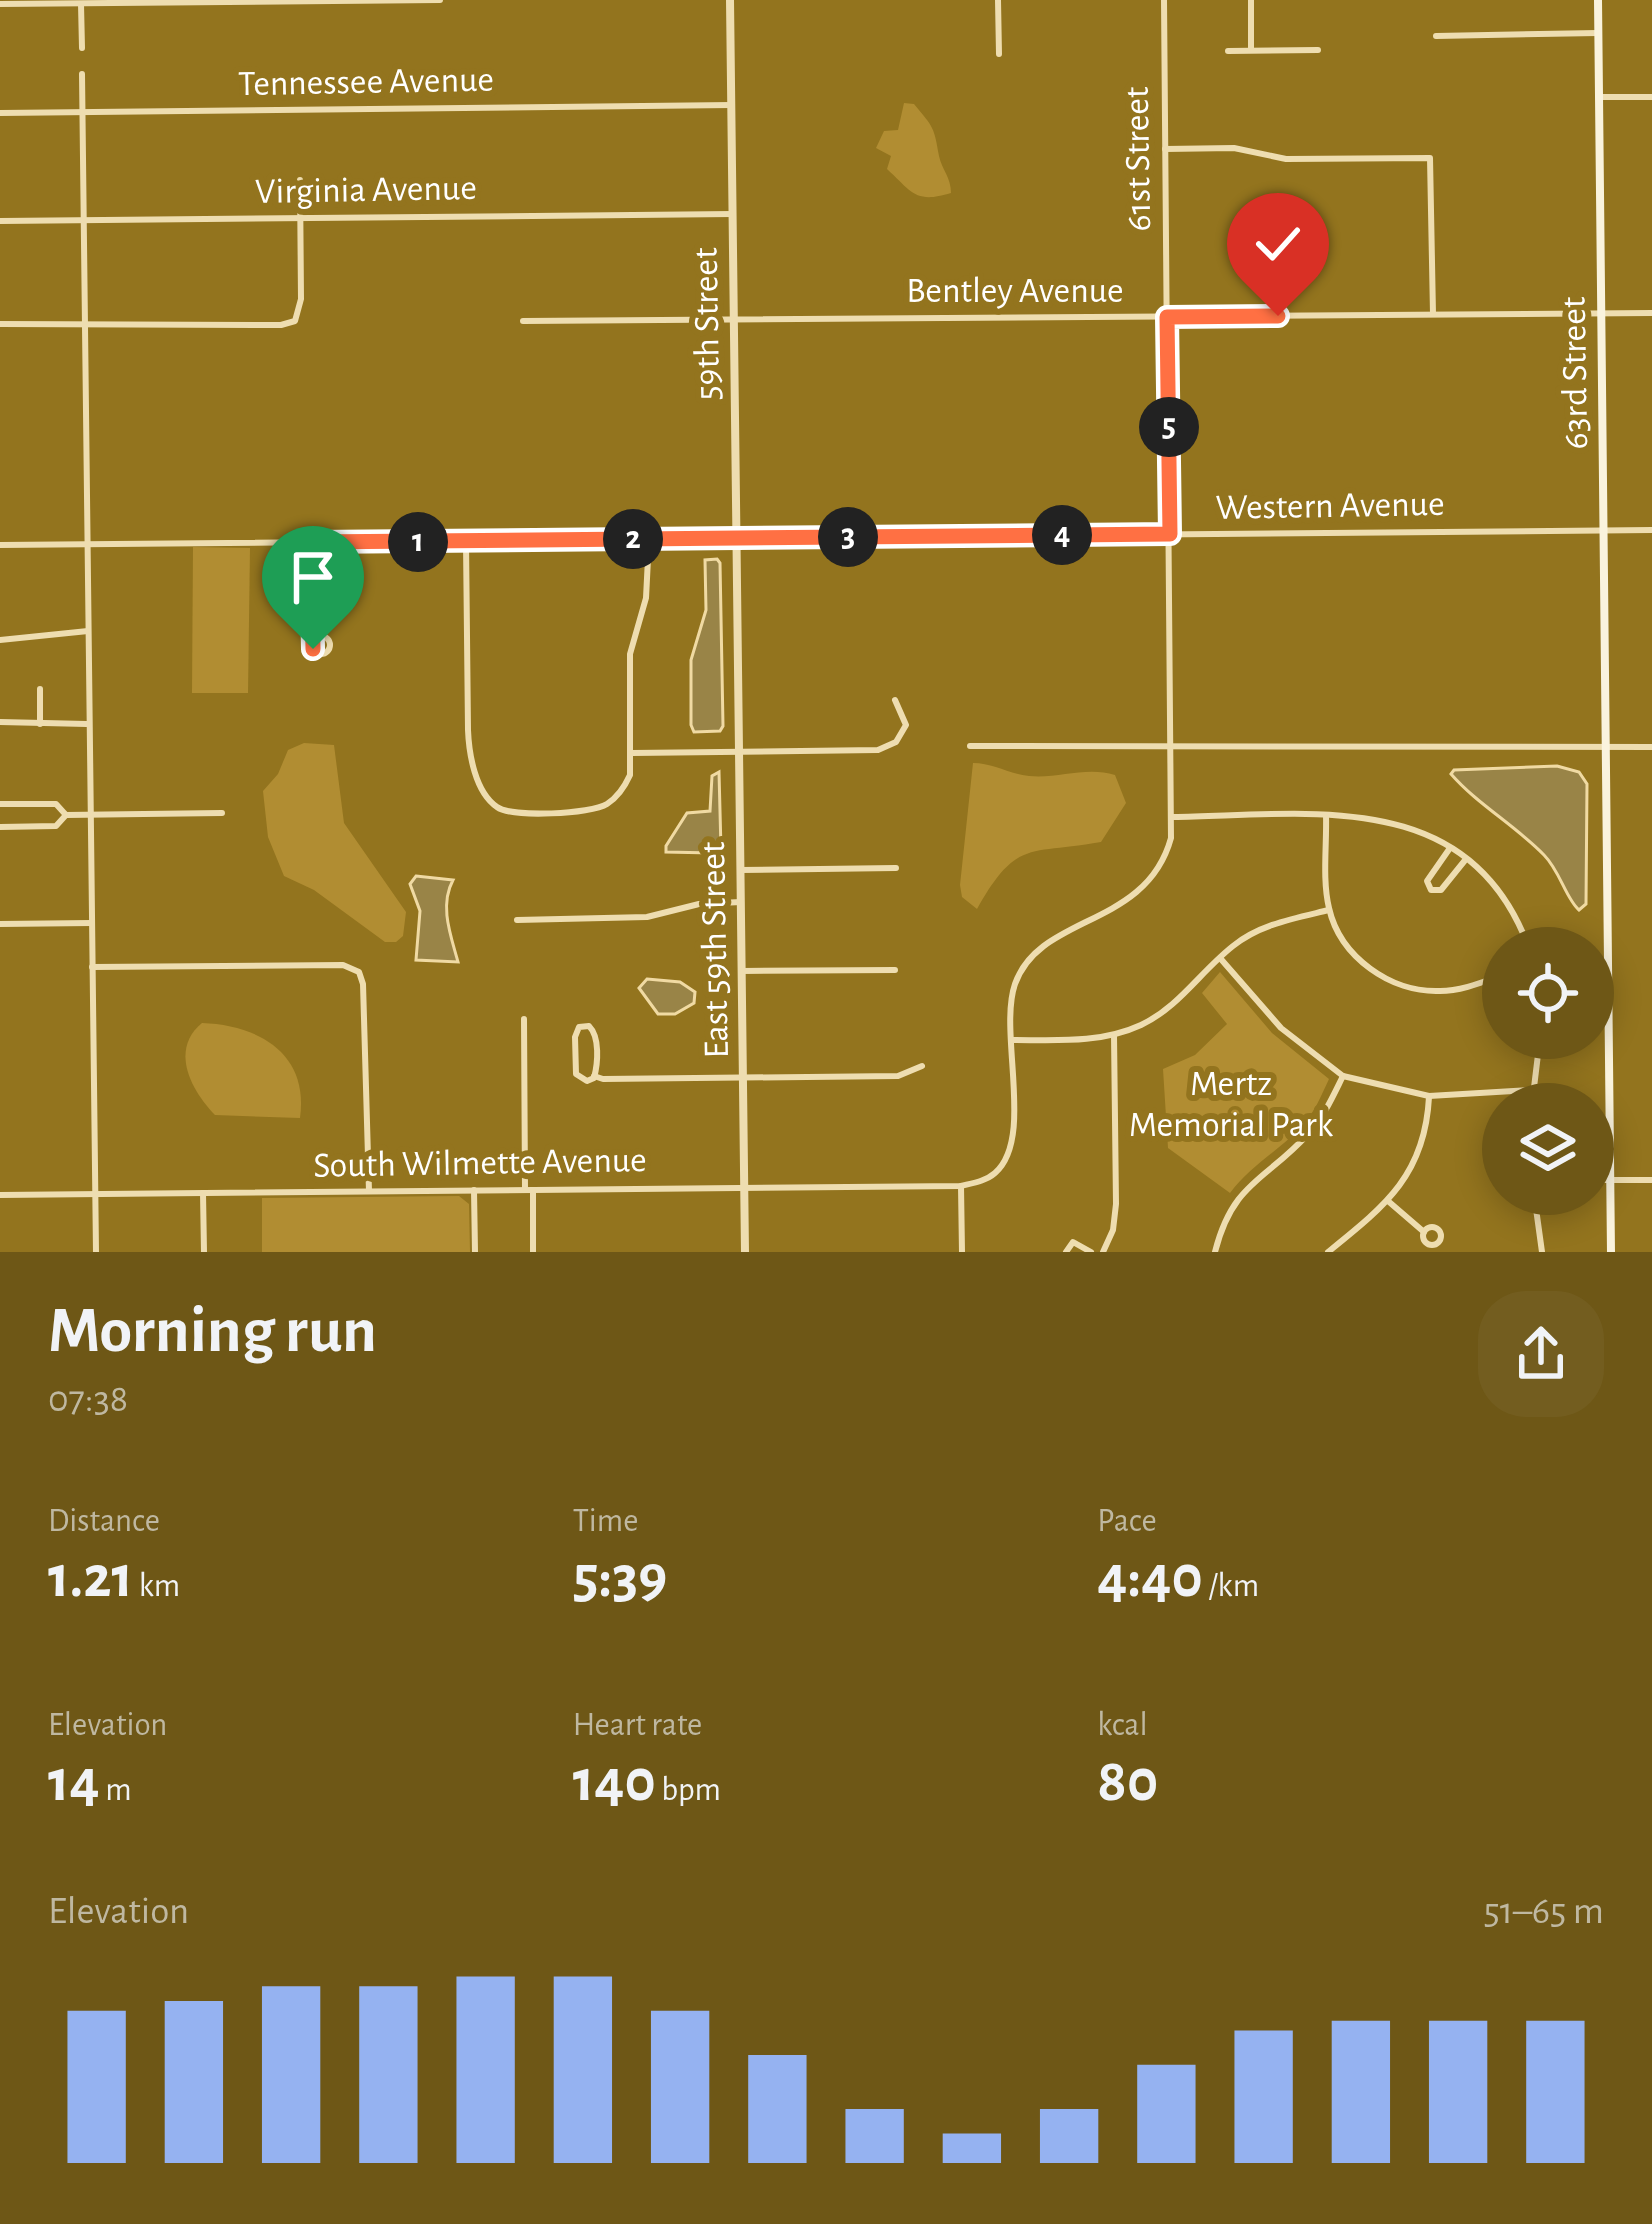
<!DOCTYPE html>
<html lang="en">
<head>
<meta charset="utf-8">
<style>
	body { margin:0; font-family:"Alegreya Sans",sans-serif; background:#735d1f; color:#f1f3f6; height:100vh; display:flex; flex-direction:column; font-size:45px; white-space:nowrap }
	* { box-sizing:border-box; margin:0 }
	p { font-size:39px; color:#bfb8a1 }
	.icon { flex:none; width:66px; height:66px; fill:none; stroke:currentColor; stroke-width:2; stroke-linecap:round; stroke-linejoin:round }
	.map { position:relative; height:1252px; overflow:hidden }
	.side { display:flex; flex-direction:column; background:#6e5716; flex:1 }
	.side>* { flex:none }
	.buttons { position:absolute; left:1482px; top:927px; display:grid; gap:24px }
	.buttons a { display:grid; place-items:center; width:132px; height:132px; border-radius:50%; background:#6e5716; box-shadow:0 6px 30px #0003; font-size:60px }
	.pin { position:absolute; display:grid; place-items:center; width:102px; height:102px; color:#fff; margin:-123px -51px; border-radius:50% 50% 50% 0; rotate:-45deg; box-shadow:0 0 12px #0007 }
	.pin .icon { rotate:45deg }
	.km { position:absolute; width:60px; height:60px; margin:-30px; border-radius:50%; background:#222; color:#fff; font-size:33px; line-height:60px; text-align:center }
	.round { display:grid; place-items:center; flex:none; width:126px; height:126px; border-radius:48px; background:#735d1f }
	.head { display:flex; align-items:center; justify-content:space-between; height:204px; padding:0 48px }
	h1 { font-size:66px; font-weight:700; line-height:90px }
	.figures { display:grid; grid-template-columns:repeat(3,1fr); gap:18px; height:204px; padding:12px 48px }
	.figures div { display:grid; align-content:center }
	.figures b { font-size:60px; font-weight:700 }
	.figures small { font-size:33px; font-weight:400 }
	.figures p { font-size:33px }
	.chart { height:336px; padding:24px 48px }
	.chart p { display:flex; justify-content:space-between }
	.chart svg { width:100%; height:216px; margin-top:12px; stroke:#95b2f1; stroke-width:6 }
	.map>svg:first-child { display:block }
	.green { fill:#b18d32 }
	.water { fill:#998447; stroke:#f0daa3; stroke-width:3 }
	.lines { fill:none; stroke-linecap:round; stroke-linejoin:round }
	.minor { stroke:#eeddb0; stroke-width:6 }
	.tertiary { stroke:#eeddb0; stroke-width:8 }
	.secondary { stroke:#faf3dd; stroke-width:8 }
	.route-casing { stroke:#fff; stroke-width:24 }
	.route { stroke:#ff7043; stroke-width:15 }
	.labels { text-anchor:middle; dominant-baseline:central; stroke-width:12; stroke-linejoin:round; paint-order:stroke }
	.street-label { font-size:36px; fill:#fff; stroke:#93741e }
	.park-label { font-size:36px; fill:#fff; stroke:#93741e }
</style>
</head>
<body>
<div class="map">
<svg width="1652" height="1252" viewBox="0 0 1652 1252">
	<rect width="100%" height="100%" fill="#93741e"/>
	<g class="green">
		<path d="M904,103l10,1c20,24 20,23 25,52 3,14 12,21 12,37 -36,11 -39,-1 -64,-24l4,-13 -15,-8 8,-17 14,-1z"/>
		<polygon points="193,547 250,548 248,693 192,693"/>
		<polygon points="304,743 334,745 344,823 406,912 403,936 396,942 385,942 314,890 284,876 268,837 263,791 278,774 288,750"/>
		<path d="M973,763c20,0 36,11 56,13 29,3 57,-10 86,-1l11,28 -25,39c-72,13 -84,-4 -124,67l-15,-12 -2,-12z"/>
		<path d="M1220,972l52,61 57,46c-8,17 -15,35 -29,49 -23,24 -50,38 -70,65l-62,-45 -5,-79 32,-14 32,-31 -25,-31z"/>
		<path d="M202,1023c56,2 107,30 98,95l-85,-3c-25,-26 -45,-66 -13,-92z"/>
		<polygon points="459,1196 469,1204 470,1252 262,1252 262,1198"/>
	</g>
	<g class="water">
		<polygon points="717,559 720,563 723,726 720,731 694,732 691,725 691,660 706,610 705,560"/>
		<path d="M1557,766l22,6 8,12 -1,120 -7,6c-13,-11 -19,-39 -35,-55 -28,-29 -67,-51 -93,-81l3,-4z"/>
		<polygon points="719,772 721,850 712,853 666,852 666,846 687,813 710,811 712,776"/>
		<path d="M416,876l37,4c-14,26 -2,56 5,82l-42,-2 4,-49 -10,-27z"/>
		<polygon points="647,979 680,982 695,992 694,1003 675,1014 658,1014 639,988"/>
	</g>
	<g class="lines">
		<g class="minor">
			<polyline points="998,0 999,54"/>
			<polyline points="1251,0 1251,50"/>
			<polyline points="0,4 440,0"/>
			<polyline points="81,4 82,48"/>
			<polyline points="1436,36 1598,33"/>
			<polyline points="1228,51 1318,50"/>
			<polyline points="82,74 96,1252"/>
			<polyline points="1599,97 1652,97"/>
			<polyline points="0,113 732,105"/>
			<polyline points="1165,149 1234,148 1286,159 1430,158 1433,314"/>
			<polyline points="0,221 733,214"/>
			<polyline points="523,321 1652,313"/>
			<polyline points="0,324 281,325 295,321 301,299 300,180"/>
			<polyline points="311,542 315,639"/>
			<path d="M466,542l2,188c1,24 7,62 29,77 15,11 94,7 110,-3 11,-7 18,-18 23,-29v-121l16,-56 3,-59"/>
			<polyline points="0,545 1652,530"/>
			<circle cx="321" cy="645" r="9"/>
			<polyline points="0,640 88,631"/>
			<polyline points="0,722 87,724"/>
			<polyline points="40,724 40,689"/>
			<polyline points="970,746 1652,747"/>
			<polyline points="632,753 878,750 896,742 906,725 895,700"/>
			<polyline points="0,804 56,804 66,815 222,813"/>
			<path d="M1326,815c1,29 -4,64 3,93 11,49 62,85 111,83 21,0 43,-9 63,-16"/>
			<path d="M1173,817c138,-2 296,-31 356,131"/>
			<polyline points="0,827 56,826 66,815"/>
			<polyline points="1450,848 1427,881 1431,890 1441,890 1466,859"/>
			<polyline points="741,870 896,868"/>
			<polyline points="517,920 647,917 699,904 741,902"/>
			<polyline points="0,924 92,923"/>
			<polyline points="1220,958 1281,1028 1343,1076 1429,1096 1532,1090"/>
			<polyline points="92,967 343,965 359,972 363,984 369,1191"/>
			<polyline points="742,971 895,970"/>
			<polyline points="524,1019 525,1190"/>
			<path d="M589,1026c11,11 9,37 5,52l-7,3 -11,-7 -1,-37 4,-10z"/>
			<path d="M1011,1040c43,0 89,4 130,-15 38,-18 59,-53 92,-79 27,-22 63,-28 96,-36"/>
			<polyline points="594,1076 603,1079 898,1076 922,1066"/>
			<polyline points="1532,1104 1540,1038"/>
			<polyline points="1593,1180 1652,1180"/>
			<polyline points="961,1186 962,1252"/>
			<polyline points="474,1190 475,1252"/>
			<polyline points="533,1190 533,1252"/>
			<polyline points="203,1193 204,1252"/>
			<polyline points="1534,1194 1542,1252"/>
			<path d="M0,1195l961,-9c12,-3 25,-5 34,-13 40,-35 3,-140 20,-189 25,-71 131,-55 156,-146l-7,-838"/>
			<polyline points="1388,1201 1424,1232"/>
			<circle cx="1432" cy="1236" r="9"/>
			<polyline points="1066,1252 1073,1242 1091,1252"/>
			<polyline points="1103,1252 1113,1230 1116,1204 1114,1035"/>
			<path d="M1215,1252c18,-71 52,-72 93,-118 16,-17 25,-38 35,-58"/>
			<path d="M1328,1252c57,-46 97,-77 101,-155"/>
		</g>
		<polyline class="tertiary" points="730,0 745,1252"/>
		<polyline class="secondary" points="1598,0 1611,1252"/>
	</g>
	<g class="lines">
		<defs>
			<polyline id="route" points="313,649 311,542 1170,534 1167,317 1278,316"/>
		</defs>
		<use href="#route" class="route-casing"/>
		<use href="#route" class="route"/>
	</g>
	<g class="labels">
		<g class="street-label">
			<text transform="translate(366 82) rotate(-1)">Tennessee Avenue</text>
			<text transform="translate(1138 159) rotate(-91)">61st Street</text>
			<text transform="translate(366 190) rotate(-1)">Virginia Avenue</text>
			<text x="1015" y="291">Bentley Avenue</text>
			<text transform="translate(707 324) rotate(-91)">59th Street</text>
			<text transform="translate(1575 373) rotate(-91)">63rd Street</text>
			<text transform="translate(1330 506) rotate(-1)">Western Avenue</text>
			<text transform="translate(715 950) rotate(-91)">East 59th Street</text>
			<text transform="translate(480 1163) rotate(-1)">South Wilmette Avenue</text>
		</g>
		<g class="park-label">
			<text x="1231" y="1084">Mertz<tspan x="1231" dy="41">Memorial Park</tspan></text>
		</g>
	</g>
</svg>
<div class="buttons">
<a><svg class="icon" aria-label="locate" viewBox="0 0 24 24"><circle cx="12" cy="12" r="6"/><path d="M12 2v4M12 18v4M2 12h4M18 12h4"/></svg></a>
<a><svg class="icon" aria-label="layers" viewBox="0 0 24 24"><path d="M12 4l9 5-9 5-9-5zM3 14l9 5 9-5"/></svg></a>
</div>
<div class="pin" style="left:313px;top:649px;background:#1e9e55"><svg class="icon" aria-label="arrive" viewBox="0 0 24 24"><path d="M6 21V4h12l-3 4 3 4H6"/></svg></div>
<div class="pin" style="left:1278px;top:316px;background:#d93025"><svg class="icon" aria-label="check" viewBox="0 0 24 24"><path d="M5 12l5 5 9-10"/></svg></div>
<b class="km" style="left:418px;top:542px">1</b>
<b class="km" style="left:633px;top:539px">2</b>
<b class="km" style="left:848px;top:537px">3</b>
<b class="km" style="left:1062px;top:535px">4</b>
<b class="km" style="left:1169px;top:427px">5</b>
</div>
<section class="side">
<div class="head"><div><h1>Morning run</h1><p>07:38</p></div><a class="round"><svg class="icon" aria-label="share" viewBox="0 0 24 24"><path d="M12 15V3M7 8l5-5 5 5M5 13v7h14v-7"/></svg></a></div>
<div class="figures">
<div><p>Distance</p><b>1.21<small> km</small></b></div>
<div><p>Time</p><b>5:39</b></div>
<div><p>Pace</p><b>4:40<small> /km</small></b></div>
</div>
<div class="figures">
<div><p>Elevation</p><b>14<small> m</small></b></div>
<div><p>Heart rate</p><b>140<small> bpm</small></b></div>
<div><p>kcal</p><b>80</b></div>
</div>
<div class="chart"><p><span>Elevation</span>51–65 m</p>
<svg viewBox="0 0 160 44" preserveAspectRatio="none"><path d="M5 44V13M15 44V11M25 44V8M35 44V8M45 44V6M55 44V6M65 44V13M75 44V22M85 44V33M95 44V38M105 44V33M115 44V24M125 44V17M135 44V15M145 44V15M155 44V15"/></svg>
</div>
</section>
</body>
</html>
